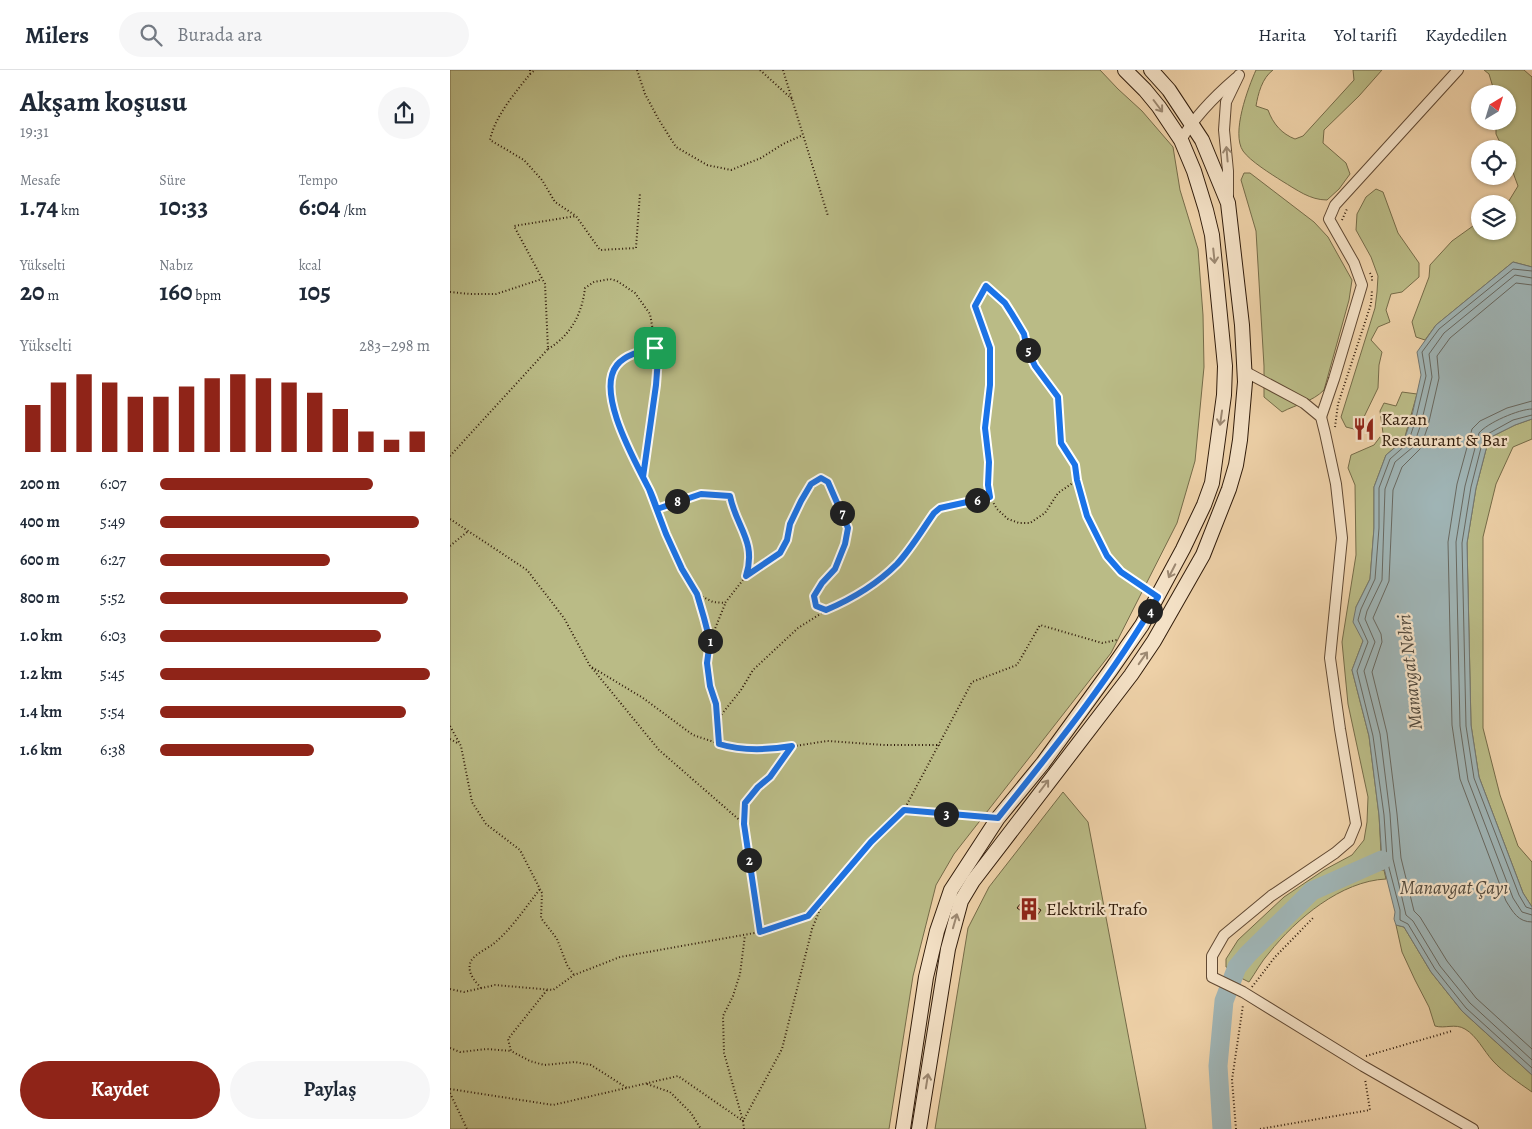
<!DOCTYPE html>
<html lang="tr">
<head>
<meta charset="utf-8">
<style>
	body { margin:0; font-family:Alegreya,serif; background:#f6f6f7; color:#1f2937; height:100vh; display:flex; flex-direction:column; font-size:19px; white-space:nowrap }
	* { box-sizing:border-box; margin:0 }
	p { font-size:16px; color:#747a83 }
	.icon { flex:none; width:28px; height:28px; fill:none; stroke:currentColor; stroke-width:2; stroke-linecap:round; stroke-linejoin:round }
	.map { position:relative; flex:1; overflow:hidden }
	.drawer { display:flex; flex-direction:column; background:#fff; width:450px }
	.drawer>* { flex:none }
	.needle { width:32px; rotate:38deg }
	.tools { position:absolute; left:1021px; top:15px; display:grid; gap:10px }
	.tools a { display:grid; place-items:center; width:45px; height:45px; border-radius:50%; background:#fff; box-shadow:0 1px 4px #0004; font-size:25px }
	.pin { position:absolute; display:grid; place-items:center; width:42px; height:42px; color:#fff; margin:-21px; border-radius:10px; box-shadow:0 2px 8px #0006 }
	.km { position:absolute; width:25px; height:25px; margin:-12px; border-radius:50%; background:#222; color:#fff; font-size:14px; line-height:25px; text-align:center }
	.round { display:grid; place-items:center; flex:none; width:52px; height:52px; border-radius:26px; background:#f6f6f7 }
	.summary { display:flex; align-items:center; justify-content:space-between; height:85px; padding:0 20px }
	h1 { font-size:28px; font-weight:700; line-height:38px }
	.figures { display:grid; grid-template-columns:repeat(3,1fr); gap:8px; height:85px; padding:5px 20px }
	.figures div { display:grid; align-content:center }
	.figures b { font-size:25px; font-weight:700 }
	.figures small { font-size:14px; font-weight:400 }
	.figures p { font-size:14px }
	.chart { height:140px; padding:10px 20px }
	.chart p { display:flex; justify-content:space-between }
	.chart svg { width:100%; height:90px; margin-top:5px; stroke:#8f2418; stroke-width:6 }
	.cta { display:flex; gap:10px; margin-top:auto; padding:10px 20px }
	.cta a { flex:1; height:58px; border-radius:30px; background:#8f2418; color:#fff; font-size:20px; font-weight:700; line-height:58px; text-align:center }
	.cta a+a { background:#f6f6f7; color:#1f2937 }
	ul { padding:0 20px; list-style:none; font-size:16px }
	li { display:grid; grid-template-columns:80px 60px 1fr; align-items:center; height:38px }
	li i { height:12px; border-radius:6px; background:#8f2418 }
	header { display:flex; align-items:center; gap:30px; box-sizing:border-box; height:70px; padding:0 25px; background:#fff; border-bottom:1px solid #e0e1e3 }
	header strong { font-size:24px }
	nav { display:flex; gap:28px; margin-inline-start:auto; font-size:18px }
	.search { width:350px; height:45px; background:#f6f6f7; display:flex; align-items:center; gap:12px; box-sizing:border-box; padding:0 18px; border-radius:28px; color:#747a83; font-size:19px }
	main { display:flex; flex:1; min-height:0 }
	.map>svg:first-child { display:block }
	.green { fill:#babb86; stroke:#756b48 }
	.water { fill:#9fb4b5; stroke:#737771 }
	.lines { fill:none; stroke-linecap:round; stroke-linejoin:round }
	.shore { stroke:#686860; stroke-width:1 }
	.river { stroke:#9fb4b5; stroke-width:19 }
	.building { fill:#dca17e; stroke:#301b0a }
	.street-casing { stroke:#604832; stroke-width:12 }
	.secondary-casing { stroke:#301b0a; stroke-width:16 }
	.path { stroke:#301b0a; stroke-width:2; stroke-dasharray:1 2.5; stroke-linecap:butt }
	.street { stroke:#f4e1c6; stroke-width:10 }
	.secondary { stroke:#f4e1c6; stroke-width:14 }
	.oneway { stroke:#9c8871 }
	.route-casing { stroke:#fff; stroke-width:10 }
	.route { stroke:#1a73e8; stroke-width:6 }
	.labels { text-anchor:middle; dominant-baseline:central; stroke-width:4.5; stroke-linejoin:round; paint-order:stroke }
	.poi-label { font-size:18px; fill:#301b0a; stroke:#f4e1c6; text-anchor:start }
	.water-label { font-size:19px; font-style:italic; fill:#51493d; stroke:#f4e1c6 }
</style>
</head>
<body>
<header>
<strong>Milers</strong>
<div class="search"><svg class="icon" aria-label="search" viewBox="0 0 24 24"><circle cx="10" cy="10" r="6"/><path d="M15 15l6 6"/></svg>Burada ara</div>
<nav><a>Harita</a><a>Yol tarifi</a><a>Kaydedilen</a></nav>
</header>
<main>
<section class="drawer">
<div class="summary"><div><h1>Akşam koşusu</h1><p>19:31</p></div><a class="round"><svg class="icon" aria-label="share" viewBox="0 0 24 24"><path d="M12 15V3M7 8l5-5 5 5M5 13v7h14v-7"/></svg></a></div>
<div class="figures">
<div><p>Mesafe</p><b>1.74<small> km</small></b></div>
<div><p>Süre</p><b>10:33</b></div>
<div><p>Tempo</p><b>6:04<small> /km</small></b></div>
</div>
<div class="figures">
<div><p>Yükselti</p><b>20<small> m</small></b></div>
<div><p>Nabız</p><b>160<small> bpm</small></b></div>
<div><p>kcal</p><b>105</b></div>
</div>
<div class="chart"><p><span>Yükselti</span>283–298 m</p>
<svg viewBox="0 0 160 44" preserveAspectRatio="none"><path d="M5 44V21M15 44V10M25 44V6M35 44V10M45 44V17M55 44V17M65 44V12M75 44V8M85 44V6M95 44V8M105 44V10M115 44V15M125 44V23M135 44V34M145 44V38M155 44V34"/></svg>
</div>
<ul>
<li><b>200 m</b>6:07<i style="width:79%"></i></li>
<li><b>400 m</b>5:49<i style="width:96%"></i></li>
<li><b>600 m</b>6:27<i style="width:63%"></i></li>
<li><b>800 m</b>5:52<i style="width:92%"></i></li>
<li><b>1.0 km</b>6:03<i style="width:82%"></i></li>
<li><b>1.2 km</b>5:45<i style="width:100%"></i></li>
<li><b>1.4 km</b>5:54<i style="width:91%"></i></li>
<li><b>1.6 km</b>6:38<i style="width:57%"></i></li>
</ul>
<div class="cta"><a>Kaydet</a><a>Paylaş</a></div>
</section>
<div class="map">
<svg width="1082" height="1059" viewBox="0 0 1082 1059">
	<rect width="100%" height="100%" fill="#eed1a8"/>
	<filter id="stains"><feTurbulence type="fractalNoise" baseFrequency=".004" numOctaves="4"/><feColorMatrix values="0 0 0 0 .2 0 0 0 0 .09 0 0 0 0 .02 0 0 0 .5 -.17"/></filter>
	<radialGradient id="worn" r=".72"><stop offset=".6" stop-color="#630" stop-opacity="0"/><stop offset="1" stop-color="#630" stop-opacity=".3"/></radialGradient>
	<g class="green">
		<polygon points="0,0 650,0 668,19 692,41 723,77 730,120 748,179 753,245 754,297 745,391 727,453 661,583 504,784 486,815 463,906 439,1059 0,1059"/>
		<path d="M806,0h17c-11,8 -15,24 -17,36l12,4c5,14 14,24 27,29l8,-3 51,-56 -1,-10h29l-23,26 -35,34 -1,13 23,20 4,11 -11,15 -12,11c-17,0 -30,-10 -45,-19 -11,-7 -32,-20 -39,-30 -12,-18 5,-63 13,-81z"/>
		<polygon points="1034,0 1074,0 1082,7 1082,197 1063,192 986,255 975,270 966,267 962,252 979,207 980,195 1002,171 1030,151 1030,161 1058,161 1057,134 1068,116 1058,89 1058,79 1053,79 1046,64 1046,51 1058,51 1058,24 1045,24 1039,4"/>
		<path d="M794,103h6l64,49 14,15 24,43 -3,20 -25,90c-12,12 -27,14 -42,22l-18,-15v-31l-8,-135 -15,-51z"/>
		<polygon points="926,119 933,122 948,163 969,193 969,207 952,222 941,224 936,240 940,252 928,257 921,270 932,282 929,295 928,318 912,351 904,359 896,357 891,347 925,238 927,222 928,206 921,187 906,160 907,144 916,127"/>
		<path d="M952,322l15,2 -13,46 -18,15 -12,32v41l-4,51 -14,28 7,34 -11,29 17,66 10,79 2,38c-22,11 -48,20 -69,34 -22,14 -68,60 -81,82l-5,-2v-8l12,-19 46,-43 40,-27 28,-15 12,-15 3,-18 1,-25 -20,-93 -6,-62 14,-87 -1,-70 -7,-17 3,-13 23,-10 9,-12 -3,-22 4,-8 12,3z"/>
		<polygon points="1082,349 1082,369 1063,377 1046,414 1033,467 1033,658 1050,725 1068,776 1082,792 1082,837 1073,823 1029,707 1021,655 1017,473 1026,418 1039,368 1065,355"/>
		<polygon points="613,722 638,752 696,1059 485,1059 518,858 539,817"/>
		<path d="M925,800h9l2,9c-45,2 -90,40 -117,74 -8,9 -13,19 -20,29l-8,-4 1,-9 20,-25 55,-49 24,-12z"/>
		<path d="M946,855l8,2 27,45 31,39 70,64v17c-13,-9 -29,-20 -39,-31 -10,-11 -16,-25 -28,-32 -10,-6 -20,0 -30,-3l-6,-19 -14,-27 -13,-28z"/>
	</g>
	<polygon class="water" points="1063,192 1082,197 1082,349 1065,355 1039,368 1026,418 1017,473 1021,655 1029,707 1073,823 1082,837 1082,1005 1012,941 981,902 954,857 946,855 944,849 945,842 932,790 929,745 919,666 902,600 913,571 903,552 906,537 920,509 924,458 924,417 936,385 954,370 961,350 971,305 967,282 986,255"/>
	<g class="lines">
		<g class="shore">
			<polyline points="1082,201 1063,199 989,259 972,282 976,306 965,352 958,373 940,389 929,418 929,458 925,509 911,539 908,550 918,572 907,601 923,666 934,745 937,790 950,840 950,850 958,854 985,899 1016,938 1082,998"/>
			<polyline points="1082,208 1065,205 994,263 979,284 982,307 971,354 963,377 945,392 935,419 932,510 917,541 915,549 925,572 914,601 930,664 940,744 943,789 956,845 963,851 990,896 1020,933 1082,990"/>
			<polyline points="1082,215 1066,213 1000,268 987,286 989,308 978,356 970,379 952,397 943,420 939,511 923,548 931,564 932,572 922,602 937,663 947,744 951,788 964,841 970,847 997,891 1026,928 1082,979"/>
			<path d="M1082,331l-25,7 -27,13 -8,8 -15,55 -9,58 4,183 8,54 46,122c7,11 12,21 26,21"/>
			<path d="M1082,339c-13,0 -45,14 -53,24l-14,53 -9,56 4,184 8,54 45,118 9,14 10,3"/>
			<polyline points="1082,345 1063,350 1034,366 1021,417 1012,473 1016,656 1024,708 1069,825 1076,837 1082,839"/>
		</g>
		<polyline class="river" points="772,1059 768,996 774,931 787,897 798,884 862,821 932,790"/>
	</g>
	<polygon class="building" points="574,829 591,840 584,850 567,838"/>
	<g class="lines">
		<defs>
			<g id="street">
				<path d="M731,70c14,-24 34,-44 55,-62"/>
				<polyline points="778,127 778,101 774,60 776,32 789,5"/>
				<polyline points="794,301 854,333 871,347 875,363 886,414 892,468 880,588 890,659 906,754 899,771 885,783 821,826 774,865 762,886 762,907 793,922 913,996 1023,1059"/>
				<polyline points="871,347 884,309 912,215 904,193 879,149 885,135 1008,0"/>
			</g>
			<g id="secondary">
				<polyline points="453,1059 476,907 487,861 501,820 548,748 593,693 660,601 692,555 733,479 754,435 762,413 774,325 775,296 762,165 756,140 744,101 731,70 709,37 695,20 675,0"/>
				<polyline points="469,1059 498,879 511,831 523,811 681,605 704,571 753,485 779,419 786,395 790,370 795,312 792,255 778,133 752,70 719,20 701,0"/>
			</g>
		</defs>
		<use href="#street" class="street-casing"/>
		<use href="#secondary" class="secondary-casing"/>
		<g class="path">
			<path d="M80,0v4c-15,19 -35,42 -40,66l34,20 18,20 13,22 21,14"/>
			<polyline points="187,0 195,24 209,50 226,77 257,95 281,100 311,88 333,74 353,65"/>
			<polyline points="310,0 343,30"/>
			<polyline points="333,0 378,146"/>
			<polyline points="80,4 85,0"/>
			<polyline points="892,150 897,139"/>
			<polyline points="920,203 922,207 922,213"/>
			<polyline points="0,222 20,224 46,224 92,209"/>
			<path d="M205,278l-25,7 -13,10 -7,14 3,25 10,35 26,50 17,45 16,35 15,25 16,8 12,1 21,-27 34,-23 7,-13 3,-16 11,-23 10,-17 10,-6 7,4 20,46 -3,16 -10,25 -13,14 -8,13 1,10 11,5c26,-12 51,-27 71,-47 14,-15 25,-34 37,-51l6,-5 50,-11 7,12 11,10 11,4h11l15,-10 13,-20 19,-13c11,32 18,71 46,93 8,6 17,12 26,17"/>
			<path d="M98,279c23,-14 34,-35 37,-61l9,-6 16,-3 7,2 18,12 15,21 8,45 -2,26 -13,91"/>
			<polyline points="885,357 888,334 921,234 922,220"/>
			<polyline points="0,386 98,279 95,214 64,156 126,146 150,180 186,178 190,123"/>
			<polyline points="540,427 538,415 539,392 535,357 540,315 540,278 525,237 536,216 555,233 562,244 574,264 577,279 585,296 608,327 610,337 609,348 611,373 625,395 627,410"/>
			<path d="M207,439l44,-15 29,3c6,30 27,44 16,79"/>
			<polyline points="0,449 77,500 114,548 140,596 193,628 243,665 276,676 319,680 377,671 435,675 490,675"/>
			<polyline points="0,476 17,462"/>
			<polyline points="247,524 260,571 257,593 260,616 266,634 269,673"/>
			<polyline points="260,571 275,534"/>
			<polyline points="142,598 209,680 294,754 310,862"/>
			<polyline points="267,650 291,620 303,600 348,558 375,541"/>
			<polyline points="0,656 11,676 22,732 36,754 70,780 92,823 91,848 107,869 117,895 124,905"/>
			<polyline points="0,669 9,674"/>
			<polyline points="454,740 533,747"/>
			<polyline points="294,754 295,733 308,717 320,707 341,676"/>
			<polyline points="802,917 825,887 863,848"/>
			<path d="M31,918c-6,-7 -15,-16 -10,-27 3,-6 15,-12 21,-16 19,-15 33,-37 48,-56"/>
			<polyline points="0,919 14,922 45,915 103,920 124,905 170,887 310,862 358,846 421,772 454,740 522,612 567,595 590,555 652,573 667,570"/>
			<polyline points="97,920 58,969 61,981 80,991 94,995 125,992 141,995 177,1018"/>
			<polyline points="0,978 10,982 37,979 61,981"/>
			<polyline points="916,986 1002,961"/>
			<polyline points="197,1014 220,1022 241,1043 251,1059"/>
			<polyline points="0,1019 103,1035 228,1006 293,1051"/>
			<polyline points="0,1023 17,1059"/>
			<polyline points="293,1051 274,983 273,946 283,926 290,904 295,865"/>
			<polyline points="294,1059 293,1051 332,979 362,859 376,825"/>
			<polyline points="786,1059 782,1010 793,935"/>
			<polyline points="810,1059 920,1040 915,1009"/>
		</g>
		<use href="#street" class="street"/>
		<use href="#secondary" class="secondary"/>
	</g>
	<defs><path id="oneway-shaft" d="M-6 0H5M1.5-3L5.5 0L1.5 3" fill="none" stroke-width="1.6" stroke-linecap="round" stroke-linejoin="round" transform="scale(1.25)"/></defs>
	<g class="oneway">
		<use href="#oneway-shaft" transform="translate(708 36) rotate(53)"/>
		<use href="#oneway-shaft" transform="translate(777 84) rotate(-95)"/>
		<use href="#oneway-shaft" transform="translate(764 186) rotate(84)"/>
		<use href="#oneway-shaft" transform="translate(771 348) rotate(98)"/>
		<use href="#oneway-shaft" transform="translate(722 501) rotate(117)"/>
		<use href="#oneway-shaft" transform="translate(693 588) rotate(-55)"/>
		<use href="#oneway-shaft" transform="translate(594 716) rotate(-53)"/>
		<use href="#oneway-shaft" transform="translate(505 851) rotate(-74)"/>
		<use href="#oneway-shaft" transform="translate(477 1011) rotate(-81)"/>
	</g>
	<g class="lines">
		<defs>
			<path id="route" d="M205,278l3,10 -2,27 -13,92 6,12 17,45 16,35 15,25 7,24 6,23 -3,22 3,23 6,18 3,40c23,7 49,6 73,2l-22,31 -12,10 -13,16 -1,21 16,108 48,-16 63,-74 33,-32 94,8c57,-71 115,-143 160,-221l-37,-25 -14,-16 -20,-40 -10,-36 -2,-15 -14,-22 -3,-46 -23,-31 -8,-17 -3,-15 -12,-20 -7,-11 -19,-17 -11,20 15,42v37l-5,43 4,34 -1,23 2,12 -50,11 -6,5c-12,17 -23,36 -37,51 -20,20 -45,35 -71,46l-10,-4 -2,-10 8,-13 13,-14 10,-25 3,-16 -20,-46 -7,-4 -10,6 -10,17 -11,23 -3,16 -7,13 -34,23c11,-35 -10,-49 -16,-80l-29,-2 -44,15c-3,-8 -5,-15 -9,-22 -13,-26 -53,-95 -31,-122 9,-11 25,-14 38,-17"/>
		</defs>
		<use href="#route" class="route-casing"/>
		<use href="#route" class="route"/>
	</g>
	<defs>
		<symbol id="restaurant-bare" viewBox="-9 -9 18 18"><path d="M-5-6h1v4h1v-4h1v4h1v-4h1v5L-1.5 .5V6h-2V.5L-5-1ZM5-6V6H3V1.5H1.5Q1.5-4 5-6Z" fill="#8f2418" stroke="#f4e1c6" stroke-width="2.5" paint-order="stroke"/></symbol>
		<symbol id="building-bare" viewBox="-9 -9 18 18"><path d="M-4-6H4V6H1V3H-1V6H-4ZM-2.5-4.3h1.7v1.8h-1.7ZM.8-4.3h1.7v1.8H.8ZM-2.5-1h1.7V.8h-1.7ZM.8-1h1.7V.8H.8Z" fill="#8f2418" stroke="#f4e1c6" stroke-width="2.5" paint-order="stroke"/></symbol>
	</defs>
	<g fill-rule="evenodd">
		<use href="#restaurant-bare" x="898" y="343" width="32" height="32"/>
		<use href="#building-bare" x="563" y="823" width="32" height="32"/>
	</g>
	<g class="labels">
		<g class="poi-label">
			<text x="931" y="349">Kazan<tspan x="931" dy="21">Restaurant &amp; Bar</tspan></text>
			<text x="596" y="839">Elektrik Trafo</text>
		</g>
		<g class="water-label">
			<text transform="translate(960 602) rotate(-96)">Manavgat Nehri</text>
			<text x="1004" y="818">Manavgat Çayı</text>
		</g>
	</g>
	<rect width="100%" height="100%" filter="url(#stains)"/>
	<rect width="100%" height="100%" fill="url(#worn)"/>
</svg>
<div class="tools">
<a><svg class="needle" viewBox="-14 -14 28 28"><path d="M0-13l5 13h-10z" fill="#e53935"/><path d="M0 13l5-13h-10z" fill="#747a83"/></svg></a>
<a><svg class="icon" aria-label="locate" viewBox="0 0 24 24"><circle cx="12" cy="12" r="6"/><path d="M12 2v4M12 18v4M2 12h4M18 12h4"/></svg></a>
<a><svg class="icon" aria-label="layers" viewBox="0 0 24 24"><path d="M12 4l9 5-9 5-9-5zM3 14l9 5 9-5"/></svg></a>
</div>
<div class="pin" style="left:205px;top:278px;background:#1e9e55"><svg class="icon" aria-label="arrive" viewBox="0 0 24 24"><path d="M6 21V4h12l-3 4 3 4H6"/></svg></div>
<b class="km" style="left:260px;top:571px">1</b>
<b class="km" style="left:299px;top:790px">2</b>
<b class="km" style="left:496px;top:744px">3</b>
<b class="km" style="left:700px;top:541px">4</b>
<b class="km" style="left:578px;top:280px">5</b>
<b class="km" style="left:527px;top:430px">6</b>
<b class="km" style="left:392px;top:443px">7</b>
<b class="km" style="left:227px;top:431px">8</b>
</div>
</main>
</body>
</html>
